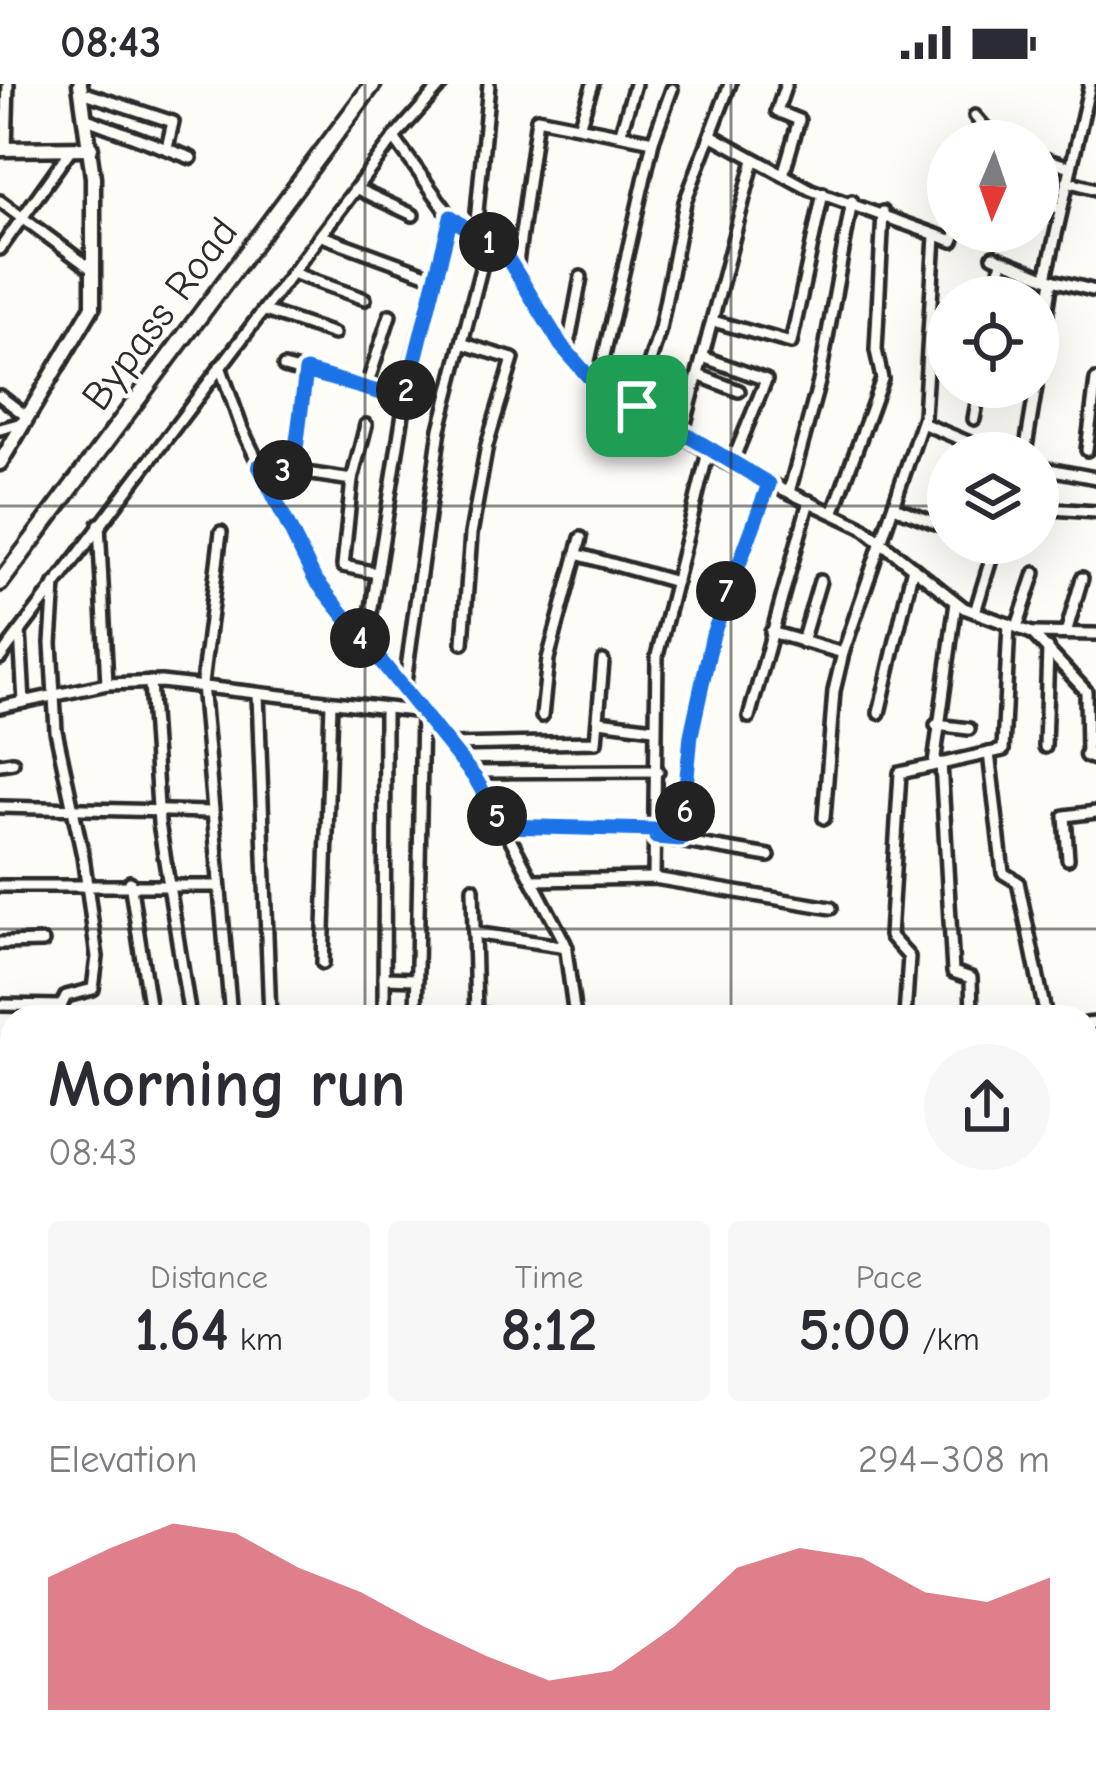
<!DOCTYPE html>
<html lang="en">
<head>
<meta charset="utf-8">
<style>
	body { margin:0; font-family:"Comic Neue",sans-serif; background:#f7f7f7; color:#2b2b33; height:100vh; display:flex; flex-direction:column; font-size:45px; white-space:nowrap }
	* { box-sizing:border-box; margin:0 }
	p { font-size:39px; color:#7c7c81 }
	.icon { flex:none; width:66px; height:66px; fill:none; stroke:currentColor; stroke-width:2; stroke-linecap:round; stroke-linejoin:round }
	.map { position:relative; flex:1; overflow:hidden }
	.drawer { position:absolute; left:0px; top:921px; width:1098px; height:771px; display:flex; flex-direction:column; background:#fff; border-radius:36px 36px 0 0; box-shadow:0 12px 48px #0002 }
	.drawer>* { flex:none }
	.needle { width:78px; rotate:182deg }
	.fabs { position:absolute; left:927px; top:36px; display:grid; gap:24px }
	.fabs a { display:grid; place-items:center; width:132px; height:132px; border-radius:50%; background:#fff; box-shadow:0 12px 48px #0002; font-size:60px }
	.pin { position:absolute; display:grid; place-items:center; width:102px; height:102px; color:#fff; margin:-51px; border-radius:24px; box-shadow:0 6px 18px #0006 }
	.km { position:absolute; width:60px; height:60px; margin:-30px; border-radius:50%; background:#222; color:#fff; font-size:33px; line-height:60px; text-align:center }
	.round { display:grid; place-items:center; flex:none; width:126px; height:126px; border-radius:63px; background:#f7f7f7 }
	.overview { display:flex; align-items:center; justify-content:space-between; height:204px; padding:0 48px }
	h1 { font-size:66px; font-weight:800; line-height:90px }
	.stats { display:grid; grid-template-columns:repeat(3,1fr); gap:18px; height:204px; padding:12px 48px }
	.stats div { display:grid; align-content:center; border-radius:12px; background:#f7f7f7; text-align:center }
	.stats b { font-size:60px; font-weight:800 }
	.stats small { font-size:33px; font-weight:400 }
	.stats p { font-size:33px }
	.chart { height:336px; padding:24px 48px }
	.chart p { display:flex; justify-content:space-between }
	.chart svg { width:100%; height:216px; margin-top:12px; fill:#d1495b; opacity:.7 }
	.status { display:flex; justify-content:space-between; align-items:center; height:84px; padding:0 60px; background:#fff; direction:ltr }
	.status svg { height:33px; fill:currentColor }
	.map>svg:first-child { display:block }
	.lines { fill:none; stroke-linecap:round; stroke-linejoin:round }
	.street-casing { stroke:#2b2b2b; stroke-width:18 }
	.secondary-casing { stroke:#2b2b2b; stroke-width:21 }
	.primary-casing { stroke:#2b2b2b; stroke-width:22 }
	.street { stroke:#fdfcf7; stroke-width:9 }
	.secondary { stroke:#fdfcf7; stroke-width:12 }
	.primary { stroke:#fdfcf7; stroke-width:14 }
	.route-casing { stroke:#fff; stroke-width:24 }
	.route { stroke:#1a73e8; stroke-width:15 }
	.grid { fill:none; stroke:#2b2b2b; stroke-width:3; stroke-opacity:0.55 }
	.labels { text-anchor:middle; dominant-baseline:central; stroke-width:9; stroke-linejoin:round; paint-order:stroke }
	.street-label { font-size:42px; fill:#2b2b2b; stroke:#fdfcf7 }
</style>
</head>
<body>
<div class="status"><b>08:43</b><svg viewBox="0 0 49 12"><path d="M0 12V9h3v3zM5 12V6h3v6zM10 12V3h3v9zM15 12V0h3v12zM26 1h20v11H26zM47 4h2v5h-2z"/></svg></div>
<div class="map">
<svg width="1096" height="1690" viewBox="0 0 1096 1690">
	<rect width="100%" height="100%" fill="#fdfcf7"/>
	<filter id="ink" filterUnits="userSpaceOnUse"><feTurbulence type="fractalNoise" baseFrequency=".00833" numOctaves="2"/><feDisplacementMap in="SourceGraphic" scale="24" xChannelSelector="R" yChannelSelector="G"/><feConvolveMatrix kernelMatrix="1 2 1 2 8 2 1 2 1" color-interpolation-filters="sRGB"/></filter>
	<g filter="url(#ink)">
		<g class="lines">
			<defs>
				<g id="street">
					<polyline points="82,8 173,38 167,64"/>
					<polyline points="975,32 987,46 987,57"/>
					<polyline points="87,35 191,74"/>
					<polyline points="580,39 593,0"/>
					<polyline points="621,48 635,0"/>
					<polyline points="711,51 811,106 953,157 957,147"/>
					<polyline points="394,54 451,133 508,175 561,261 588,292 723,377 862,443 964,524 1032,549 1086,607 1087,671"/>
					<polyline points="653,57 672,5"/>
					<polyline points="6,65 8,0"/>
					<polyline points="1038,73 1071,83"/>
					<polyline points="783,91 799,36 777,27 786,0"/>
					<polyline points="1067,97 1096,105"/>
					<polyline points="357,105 413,131"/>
					<polyline points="1038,116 1061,125"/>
					<polyline points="0,117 93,186"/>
					<polyline points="475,149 489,0"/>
					<polyline points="322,152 437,194"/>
					<polyline points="0,165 71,65"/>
					<polyline points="993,172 1052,196 1096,207"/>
					<polyline points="516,186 537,34 653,57 598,298"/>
					<polyline points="295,190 365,215"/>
					<polyline points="1046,194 1090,0"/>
					<polyline points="995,213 1002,176"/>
					<polyline points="265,227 334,250"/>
					<polyline points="713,237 791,259 823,109"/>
					<polyline points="567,268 581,193"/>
					<polyline points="703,273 766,296 731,381"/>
					<polyline points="220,282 242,345 314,494 475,694 511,756 565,859 575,933"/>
					<polyline points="284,283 405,316"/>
					<polyline points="1038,287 1052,196"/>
					<polyline points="698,291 739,307"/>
					<polyline points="366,305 390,231"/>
					<polyline points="0,312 26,332"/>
					<polyline points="636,323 660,245 685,118 730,0"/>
					<polyline points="974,335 980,303"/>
					<polyline points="922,339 994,369"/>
					<polyline points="366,341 352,396 343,482 377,489"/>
					<polyline points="0,345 22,339"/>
					<polyline points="682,351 754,76"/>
					<polyline points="1087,366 1096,296"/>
					<polyline points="1025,369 1036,303"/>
					<polyline points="259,382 352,396"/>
					<polyline points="1038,383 1096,394"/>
					<polyline points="293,388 306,287"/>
					<polyline points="789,408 819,298 852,117"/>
					<polyline points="894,423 948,444"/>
					<polyline points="1038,424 1096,428"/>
					<polyline points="834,427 882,295 876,266 883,128"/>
					<polyline points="99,440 107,600"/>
					<polyline points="221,448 202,600 231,933"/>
					<polyline points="576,470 676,498"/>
					<polyline points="55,500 51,559 56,647 83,772 97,873 93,905 66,912 61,922"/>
					<polyline points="975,528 996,459"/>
					<polyline points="1017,543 1035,489"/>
					<polyline points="20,548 24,618"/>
					<polyline points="771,548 843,569"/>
					<polyline points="1032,549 1096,550"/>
					<polyline points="1066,549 1082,494"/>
					<polyline points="802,558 820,497"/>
					<polyline points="463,559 471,450 487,361 513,275 464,260"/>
					<polyline points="366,561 410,286 451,133"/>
					<polyline points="0,574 394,54 442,0"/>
					<polyline points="150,598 159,739 190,933"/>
					<polyline points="404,606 440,345 488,157"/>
					<polyline points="258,610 270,933"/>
					<polyline points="0,623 107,600 161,598 422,628 416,933"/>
					<polyline points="879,629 913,483"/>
					<polyline points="542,632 548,575 581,454"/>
					<polyline points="749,633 809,417"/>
					<polyline points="599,637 654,644"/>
					<polyline points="936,641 969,645"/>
					<polyline points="449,661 596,658 603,577"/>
					<polyline points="1045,663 1048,564"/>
					<polyline points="989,669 1003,789 1018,798 1046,933"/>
					<polyline points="941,679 953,888 971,894 972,933"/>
					<polyline points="0,680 13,678"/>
					<polyline points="934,680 956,518"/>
					<polyline points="470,688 658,687"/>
					<polyline points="0,723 210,728"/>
					<polyline points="824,734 834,607 843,569 924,332 935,152"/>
					<polyline points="503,742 656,746"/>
					<polyline points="656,753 769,772"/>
					<polyline points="681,755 691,651 713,550 769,400"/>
					<polyline points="1068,775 1065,732 1096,728"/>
					<polyline points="654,794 657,572 708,368"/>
					<polyline points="532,796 654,794 831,824"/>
					<polyline points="130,798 151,933"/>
					<polyline points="0,802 218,802"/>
					<polyline points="473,804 476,933"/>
					<polyline points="474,849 567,863"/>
					<polyline points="0,859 43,858"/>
					<polyline points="323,879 331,618"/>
					<polyline points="384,894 417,895"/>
					<polyline points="0,921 61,922 64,933"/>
					<polyline points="476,929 503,933"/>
					<polyline points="384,933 385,625"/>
					<polyline points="905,933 909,873 890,852 900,689 1003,666 1009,540"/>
					<polyline points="1086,940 1096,939"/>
					<polyline points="0,992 12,992"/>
					<polyline points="0,1026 12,1027"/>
					<polyline points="1086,1067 1096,1070"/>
					<polyline points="0,1100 12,1098"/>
					<polyline points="0,1144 12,1144"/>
					<polyline points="1086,1164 1096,1129"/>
					<polyline points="1086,1180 1096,1183"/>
					<polyline points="0,1188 12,1188"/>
					<polyline points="0,1285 12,1284"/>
					<polyline points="0,1350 12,1349"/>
					<polyline points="0,1385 12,1404"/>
					<polyline points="1086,1415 1096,1417"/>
					<polyline points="1086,1489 1096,1491"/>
					<polyline points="0,1509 12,1509"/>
					<polyline points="1086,1560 1096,1562"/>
					<polyline points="0,1561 12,1562"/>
					<polyline points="1086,1584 1096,1587"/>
					<polyline points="1086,1630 1096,1632"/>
					<polyline points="0,1635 12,1635"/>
					<polyline points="179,1680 179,1690"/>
					<polyline points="237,1680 239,1690"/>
					<polyline points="287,1680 289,1690"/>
					<polyline points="331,1680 331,1690"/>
					<polyline points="378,1680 378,1690"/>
					<polyline points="432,1680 432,1690"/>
					<polyline points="0,1689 107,1682"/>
					<polyline points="491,1690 493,1680"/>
					<polyline points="543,1690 544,1680"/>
					<polyline points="594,1690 595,1680"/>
					<polyline points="701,1690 703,1680"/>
					<polyline points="744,1690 747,1680"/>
					<polyline points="813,1690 815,1680"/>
					<polyline points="921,1690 923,1680"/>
					<polyline points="1018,1690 1042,1690"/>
				</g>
				<g id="secondary">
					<polyline points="0,65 91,64"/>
					<polyline points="0,379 93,222 93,93 80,0"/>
					<polyline points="1087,671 1096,674"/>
					<polyline points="0,1455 12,1478"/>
					<polyline points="107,1680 110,1690"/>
				</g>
				<polyline id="primary" points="0,499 373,0"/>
			</defs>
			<use href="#street" class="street-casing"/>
			<use href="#secondary" class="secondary-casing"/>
			<use href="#primary" class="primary-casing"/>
			<use href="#street" class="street"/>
			<use href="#secondary" class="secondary"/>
			<use href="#primary" class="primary"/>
		</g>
	</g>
	<g class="lines" filter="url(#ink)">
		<defs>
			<polygon id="route" points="451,133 508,175 561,261 588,292 769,400 713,550 691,651 681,755 656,753 656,746 503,742 475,694 314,494 259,382 293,388 306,287 405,316"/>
		</defs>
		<use href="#route" class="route-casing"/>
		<use href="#route" class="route"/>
	</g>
	<path class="grid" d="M365,0v933M731,0v933M0,422h948M1038,422h58M0,845h1096M0,1268h12M1086,1268h10M365,1680v10M731,1680v10"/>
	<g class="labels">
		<g class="street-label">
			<text transform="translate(160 230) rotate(-53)">Bypass Road</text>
		</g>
	</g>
</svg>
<div class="fabs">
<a><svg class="needle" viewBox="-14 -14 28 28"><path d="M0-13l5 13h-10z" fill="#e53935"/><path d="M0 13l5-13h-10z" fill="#7c7c81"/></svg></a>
<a><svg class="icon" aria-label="locate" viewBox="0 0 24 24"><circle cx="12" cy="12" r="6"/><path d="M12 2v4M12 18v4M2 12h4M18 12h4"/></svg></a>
<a><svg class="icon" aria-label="layers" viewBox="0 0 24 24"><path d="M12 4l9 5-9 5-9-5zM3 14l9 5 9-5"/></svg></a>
</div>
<div class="pin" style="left:637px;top:322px;background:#1e9e55"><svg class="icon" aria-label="arrive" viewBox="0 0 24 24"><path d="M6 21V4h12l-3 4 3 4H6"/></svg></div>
<b class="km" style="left:489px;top:158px">1</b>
<b class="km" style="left:406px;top:306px">2</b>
<b class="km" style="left:283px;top:386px">3</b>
<b class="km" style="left:360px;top:554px">4</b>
<b class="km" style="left:497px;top:732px">5</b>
<b class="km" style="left:685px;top:727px">6</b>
<b class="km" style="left:726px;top:507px">7</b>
<section class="drawer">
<div class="overview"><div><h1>Morning run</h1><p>08:43</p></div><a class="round"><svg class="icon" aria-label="share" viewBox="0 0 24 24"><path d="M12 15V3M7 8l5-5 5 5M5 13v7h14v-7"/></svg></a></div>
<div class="stats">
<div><p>Distance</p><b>1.64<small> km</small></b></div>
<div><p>Time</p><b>8:12</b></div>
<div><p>Pace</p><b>5:00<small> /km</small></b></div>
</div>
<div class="chart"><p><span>Elevation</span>294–308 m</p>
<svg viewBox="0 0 160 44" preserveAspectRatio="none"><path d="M0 44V17L10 11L20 6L30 8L40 15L50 20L60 27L70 33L80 38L90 36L100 27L110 15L120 11L130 13L140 20L150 22L160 17V44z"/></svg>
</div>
</section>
</div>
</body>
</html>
